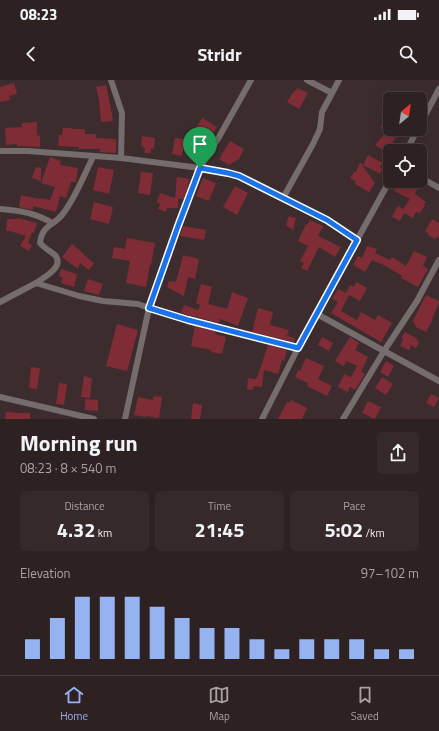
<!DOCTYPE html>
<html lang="en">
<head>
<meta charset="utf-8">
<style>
	body { margin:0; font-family:"Titillium Web",sans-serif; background:#36292a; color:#f1f3f6; height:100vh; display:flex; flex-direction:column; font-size:15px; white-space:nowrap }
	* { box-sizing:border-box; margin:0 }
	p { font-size:13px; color:#a7a3a5 }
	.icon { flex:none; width:22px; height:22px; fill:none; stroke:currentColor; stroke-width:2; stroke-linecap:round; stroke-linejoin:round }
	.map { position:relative; height:339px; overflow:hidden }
	.sheet { display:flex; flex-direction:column; background:#2e2122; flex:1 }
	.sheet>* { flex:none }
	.needle { width:26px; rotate:29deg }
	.tools { position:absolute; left:383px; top:12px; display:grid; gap:8px }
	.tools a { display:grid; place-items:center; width:44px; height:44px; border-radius:6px; background:#2e2122; box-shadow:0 4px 16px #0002,0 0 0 1px #493e40; font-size:20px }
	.pin { position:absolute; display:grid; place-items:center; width:34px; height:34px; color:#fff; margin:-41px -17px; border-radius:50% 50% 50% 0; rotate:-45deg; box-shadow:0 0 4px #0007 }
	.pin .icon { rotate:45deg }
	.round { display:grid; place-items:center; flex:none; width:42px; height:42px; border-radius:6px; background:#36292a }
	.headline { display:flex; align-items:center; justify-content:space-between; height:68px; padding:0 20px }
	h1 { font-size:22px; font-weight:700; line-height:30px }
	.metrics { display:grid; grid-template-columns:repeat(3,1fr); gap:6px; height:68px; padding:4px 20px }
	.metrics div { display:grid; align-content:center; border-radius:6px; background:#36292a; text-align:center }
	.metrics b { font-size:20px; font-weight:700 }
	.metrics small { font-size:11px; font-weight:400 }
	.metrics p { font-size:11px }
	.chart { height:112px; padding:8px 20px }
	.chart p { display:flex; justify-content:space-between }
	.chart svg { width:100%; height:72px; margin-top:4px; stroke:#95b2f1; stroke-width:6 }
	.status { display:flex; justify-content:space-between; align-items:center; height:28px; padding:0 20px; background:#2e2122; direction:ltr }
	.status svg { height:11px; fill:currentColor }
	header { display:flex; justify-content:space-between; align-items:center; height:52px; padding:0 20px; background:#2e2122; font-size:18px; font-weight:700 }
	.menu { display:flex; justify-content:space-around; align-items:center; height:56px; border-top:1px solid #493e40; background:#2e2122; font-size:11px; color:#a7a3a5 }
	.menu a { display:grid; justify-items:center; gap:2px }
	.menu .on { color:#95b2f1 }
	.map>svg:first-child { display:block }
	.building { fill:#7f2c36 }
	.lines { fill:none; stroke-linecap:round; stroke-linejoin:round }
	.minor { stroke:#756c6c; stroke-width:6 }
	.route-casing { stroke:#fff; stroke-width:8 }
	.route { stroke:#1a73e8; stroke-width:5 }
</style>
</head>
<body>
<div class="status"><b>08:23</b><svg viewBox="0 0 49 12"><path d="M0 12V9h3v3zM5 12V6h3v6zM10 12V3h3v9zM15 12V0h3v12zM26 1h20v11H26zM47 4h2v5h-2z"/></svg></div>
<header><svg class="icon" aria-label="back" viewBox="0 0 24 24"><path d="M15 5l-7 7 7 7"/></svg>Stridr<svg class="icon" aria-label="search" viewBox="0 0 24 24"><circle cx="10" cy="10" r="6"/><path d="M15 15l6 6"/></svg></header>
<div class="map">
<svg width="439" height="339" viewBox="0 0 439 339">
	<rect width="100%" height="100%" fill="#3d2c2d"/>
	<g class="building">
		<polygon points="14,3 17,14 9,16 10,20 0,22 0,7"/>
		<polygon points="106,5 111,29 113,41 101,42 99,20 96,7"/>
		<polygon points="298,8 308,13 299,29 287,22 292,14"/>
		<polygon points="202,38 217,47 210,57 196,48"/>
		<polygon points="385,40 390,44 390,49 401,49 396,59 395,58 387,73 375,65 386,52 380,48"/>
		<polygon points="37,42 37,56 40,55 40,67 17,66 17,64 6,65 5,48 22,47 22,43"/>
		<polygon points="63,48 72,48 72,49 85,49 85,54 96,54 96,58 116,59 116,73 100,72 100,69 79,69 79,67 58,66 59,55 62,55"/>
		<polygon points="142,56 155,58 154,69 151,68 151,73 144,73 145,68 141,65"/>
		<polygon points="175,58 185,59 182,76 172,74"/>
		<polygon points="230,61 244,69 239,79 229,85 219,79"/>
		<polygon points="368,75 383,83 380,87 382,89 380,94 363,85"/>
		<polygon points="50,77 61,81 60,85 78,88 76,102 71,102 66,118 60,116 56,132 33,126 33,130 19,127 21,115 39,119 40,118 50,120 55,107 41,103"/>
		<polygon points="360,82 375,103 369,112 355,104 356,102 350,98 354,92 356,92"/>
		<polygon points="36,87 41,88 41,101 32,98"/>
		<polygon points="98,87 114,90 109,114 93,110"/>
		<polygon points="141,92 153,93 150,115 138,113"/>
		<polygon points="177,97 189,99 188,106 184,119 178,119 178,128 167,128 166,132 158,129 160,124 157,122 160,113 175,118"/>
		<polygon points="203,98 216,103 209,121 196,116"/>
		<polygon points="399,101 409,101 419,106 415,114 426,122 424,125 425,125 420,133 416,132 413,138 404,133 400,141 392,137 398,126 403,129 410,119 394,111"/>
		<polygon points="235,106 248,113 237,135 223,127"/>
		<polygon points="94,122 113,127 109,144 90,139"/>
		<polygon points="289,136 296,138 293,150 286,145"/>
		<polygon points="18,138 37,143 34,153 32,152 28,163 32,165 29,171 20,166 26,156 10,151 6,151 7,139 17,139"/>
		<polygon points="432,139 439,143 439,158 437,157 435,159 428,155 429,154 425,151"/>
		<polygon points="310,140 323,146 318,156 341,167 335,177 319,167 307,191 301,188 304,183 300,181 308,166 298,161 306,144 307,145"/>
		<polygon points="183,146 206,150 204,160 180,156"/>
		<polygon points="127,158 155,163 151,185 150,185 146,207 126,203 130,181 112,178 114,167 125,169"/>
		<polygon points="72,164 84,174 84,175 94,183 89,190 80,183 78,189 62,177"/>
		<polygon points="367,166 377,169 375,173 390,180 392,177 406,186 414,171 427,177 423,186 428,189 418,207 401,198 402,196 386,186 372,180 365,192 353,185 358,176 362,178"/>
		<polygon points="183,175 199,179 195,199 188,197 184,216 167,207 169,201 176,202"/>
		<polygon points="61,189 77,194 74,207 61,203 63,198 59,196"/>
		<polygon points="88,199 103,204 99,215 84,211"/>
		<polygon points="356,202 367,208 360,221 349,215 341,231 357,240 361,232 375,240 378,235 392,243 381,262 331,233 338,222 332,219 338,209 346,213 350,205 354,207"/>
		<polygon points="201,204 212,207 208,224 227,229 232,212 248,218 238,246 220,239 219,243 181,233 184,225 198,230 200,225 196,223"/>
		<polygon points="426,215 439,221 439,223 432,239 433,239 426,252 416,247 413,241"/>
		<polygon points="258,228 273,232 270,245 289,250 287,256 295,258 294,262 252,252"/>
		<polygon points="117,244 138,250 127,291 106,286"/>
		<polygon points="195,246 216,252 215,254 226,257 222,274 211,272 211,270 191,266"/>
		<polygon points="405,252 416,258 419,262 416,268 411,265 409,270 400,266 403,260 402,256"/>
		<polygon points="322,257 333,263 329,271 318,265"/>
		<polygon points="350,257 359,263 355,270 368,277 361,292 365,294 355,310 350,307 348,312 338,307 344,294 351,297 357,286 346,281 344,286 335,281"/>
		<polygon points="268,265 287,270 284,281 282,280 278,294 264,290 262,307 254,306 253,310 247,309 248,298 256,299 256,298 257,298"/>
		<polygon points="306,278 324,286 318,299 332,306 327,316 307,306 308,303 295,297 298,290 300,291"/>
		<polygon points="386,281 394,286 388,297 380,292"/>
		<polygon points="31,287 40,288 37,309 29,308"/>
		<polygon points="84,296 92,298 90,318 81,317"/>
		<polygon points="382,297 393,304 386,315 375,308"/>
		<polygon points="59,303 67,304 64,325 56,324"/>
		<polygon points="431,314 439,318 434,327 426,323"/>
		<polygon points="154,316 162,317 159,338 146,336 146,337 134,335 138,317 153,320"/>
		<polygon points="85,319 98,320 98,331 85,330"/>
		<polygon points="291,320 307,328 302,339 278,339 287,322 289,323"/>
		<polygon points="368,321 381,327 375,339 362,333"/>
		<polygon points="193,323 202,325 200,339 191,339"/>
		<polygon points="6,332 18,333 30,333 30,339 5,339"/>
	</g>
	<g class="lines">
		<g class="minor">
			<polyline points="111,0 122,33 121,78"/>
			<polyline points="251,0 219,57 200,88 178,146 149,228 188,240 298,268 317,234"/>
			<polyline points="307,0 332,13"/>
			<polyline points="420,45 439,9"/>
			<polyline points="0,71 28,71 121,78 200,88 229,93 239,96 327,140 357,160 390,100"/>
			<polyline points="406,71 418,49"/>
			<polyline points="420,97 439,108"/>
			<polyline points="283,118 313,64 320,49 322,32 339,0"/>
			<path d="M0,129c17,1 38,5 52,14"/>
			<polyline points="357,160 317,234 384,271 417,221 439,180"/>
			<path d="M36,203c8,-6 29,-16 19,-28 -5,-4 -11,-7 -15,-12 2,-18 13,-17 22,-28 13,-16 22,-40 31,-58"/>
			<polyline points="0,222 36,203 79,216 103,221 138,224 149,228 125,339"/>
			<polyline points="0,317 94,339"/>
			<polyline points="262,339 298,268"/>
			<polyline points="343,339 384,271 439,301"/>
		</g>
	</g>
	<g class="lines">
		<defs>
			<polygon id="route" points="200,88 228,93 239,96 327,140 357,160 298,268 188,240 149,228 178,146"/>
		</defs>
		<use href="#route" class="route-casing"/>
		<use href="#route" class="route"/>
	</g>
</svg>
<div class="tools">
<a><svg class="needle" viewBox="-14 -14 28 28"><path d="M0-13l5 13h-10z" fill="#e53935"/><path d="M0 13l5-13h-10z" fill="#a7a3a5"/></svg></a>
<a><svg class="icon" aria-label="locate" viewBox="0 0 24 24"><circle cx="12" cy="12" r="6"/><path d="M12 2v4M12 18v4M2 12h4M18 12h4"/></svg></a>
</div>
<div class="pin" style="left:200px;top:88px;background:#1e9e55"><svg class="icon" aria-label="arrive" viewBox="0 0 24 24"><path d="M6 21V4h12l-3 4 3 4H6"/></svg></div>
</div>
<section class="sheet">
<div class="headline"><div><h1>Morning run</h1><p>08:23 · 8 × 540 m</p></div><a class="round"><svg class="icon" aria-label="share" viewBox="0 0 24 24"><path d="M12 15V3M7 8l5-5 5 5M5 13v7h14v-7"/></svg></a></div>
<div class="metrics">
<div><p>Distance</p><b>4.32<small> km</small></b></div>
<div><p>Time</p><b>21:45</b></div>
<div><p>Pace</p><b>5:02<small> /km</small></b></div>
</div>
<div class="chart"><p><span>Elevation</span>97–102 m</p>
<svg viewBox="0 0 160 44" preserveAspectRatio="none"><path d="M5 44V32M15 44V19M25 44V6M35 44V6M45 44V6M55 44V12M65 44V19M75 44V25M85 44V25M95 44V32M105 44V38M115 44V32M125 44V32M135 44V32M145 44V38M155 44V38"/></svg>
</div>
</section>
<nav class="menu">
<a class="on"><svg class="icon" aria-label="home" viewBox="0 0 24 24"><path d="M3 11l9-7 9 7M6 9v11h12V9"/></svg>Home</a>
<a><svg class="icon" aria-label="map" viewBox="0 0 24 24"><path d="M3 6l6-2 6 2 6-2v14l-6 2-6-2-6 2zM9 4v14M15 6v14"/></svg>Map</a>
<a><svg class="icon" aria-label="saved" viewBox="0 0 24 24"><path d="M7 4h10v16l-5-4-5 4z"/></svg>Saved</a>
</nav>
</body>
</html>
